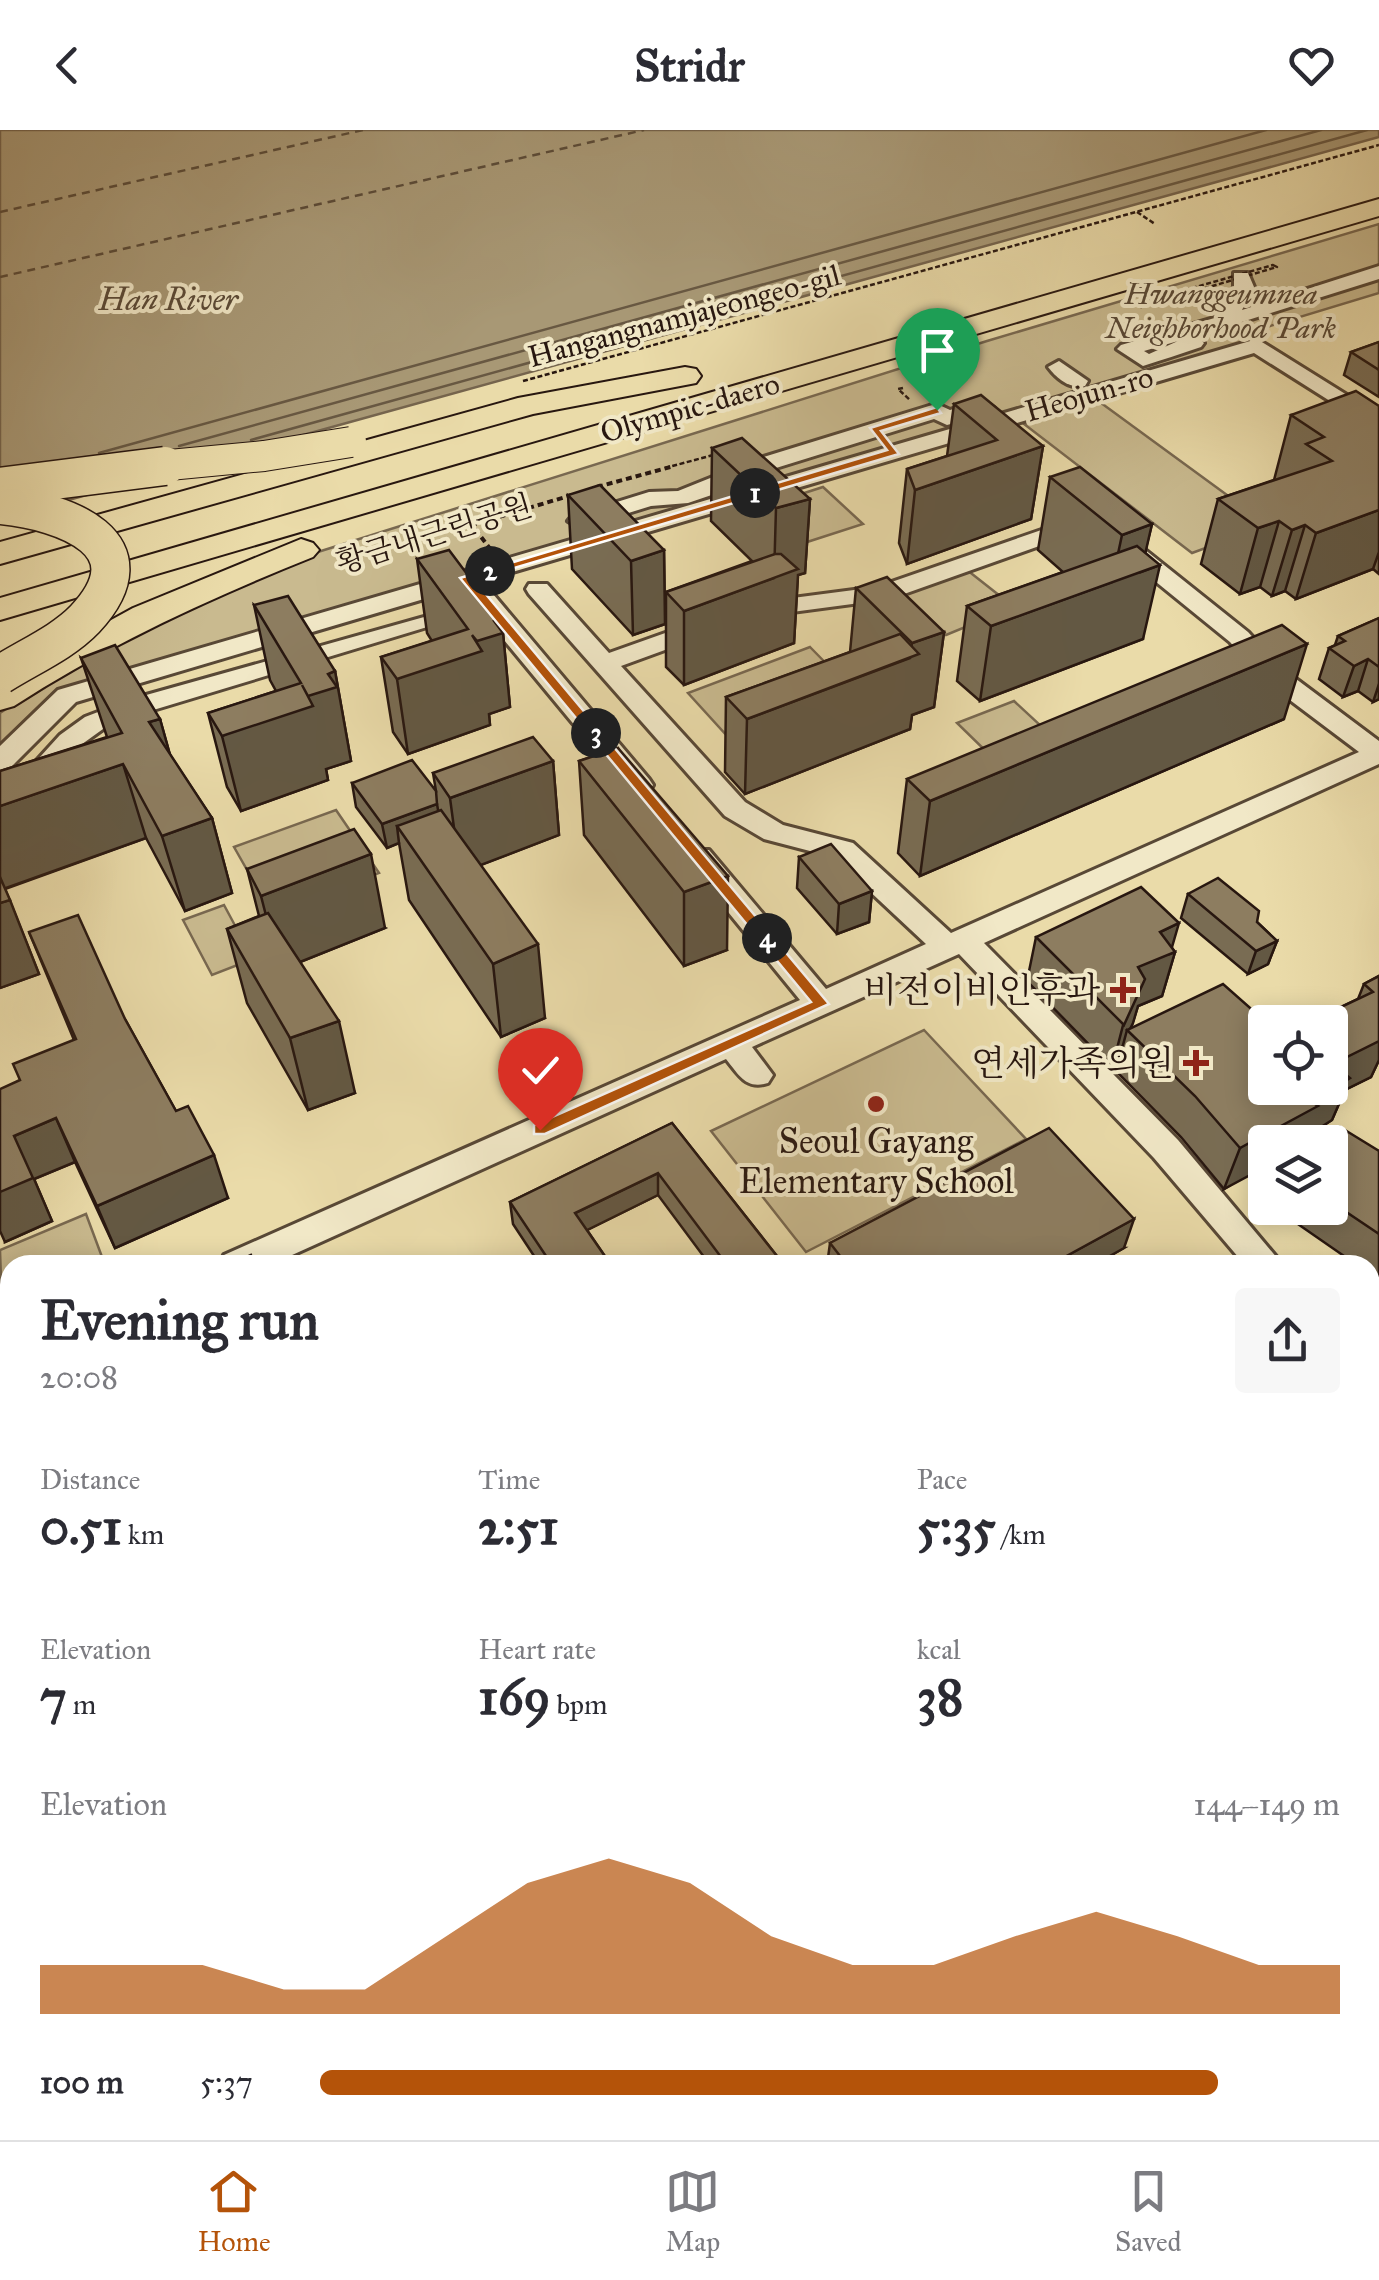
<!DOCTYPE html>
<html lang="en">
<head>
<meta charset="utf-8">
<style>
	body { margin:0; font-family:"IM FELL Great Primer","Noto Serif KR",serif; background:#f7f7f7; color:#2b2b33; height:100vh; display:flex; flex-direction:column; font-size:38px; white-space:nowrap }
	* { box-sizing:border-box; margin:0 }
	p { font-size:32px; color:#7c7c81 }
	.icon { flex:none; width:55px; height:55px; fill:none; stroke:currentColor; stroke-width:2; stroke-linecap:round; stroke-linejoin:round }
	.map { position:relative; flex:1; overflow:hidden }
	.details { position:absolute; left:0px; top:1125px; width:1380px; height:885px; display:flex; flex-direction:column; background:#fff; border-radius:30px 30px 0 0; box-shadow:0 5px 25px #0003 }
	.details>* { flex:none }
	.tools { position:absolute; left:1248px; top:875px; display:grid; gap:20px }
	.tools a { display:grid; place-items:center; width:100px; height:100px; border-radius:10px; background:#fff; box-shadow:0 5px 25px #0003; font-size:50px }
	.pin { position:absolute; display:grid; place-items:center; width:85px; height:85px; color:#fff; margin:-102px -42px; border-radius:50% 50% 50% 0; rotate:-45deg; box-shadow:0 0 10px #0007 }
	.pin .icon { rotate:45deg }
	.km { position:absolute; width:50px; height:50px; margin:-25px; border-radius:50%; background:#222; color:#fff; font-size:28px; line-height:50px; text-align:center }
	.round { display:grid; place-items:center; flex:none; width:105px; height:105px; border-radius:10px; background:#f7f7f7 }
	.summary { display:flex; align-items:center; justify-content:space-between; height:170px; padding:0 40px }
	h1 { font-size:55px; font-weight:700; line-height:75px }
	.metrics { display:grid; grid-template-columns:repeat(3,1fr); gap:15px; height:170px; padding:10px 40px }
	.metrics div { display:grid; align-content:center }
	.metrics b { font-size:50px; font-weight:700 }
	.metrics small { font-size:28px; font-weight:400 }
	.metrics p { font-size:28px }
	.chart { height:280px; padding:20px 40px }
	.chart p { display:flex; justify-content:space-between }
	.chart svg { width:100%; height:180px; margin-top:10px; fill:#b45309; opacity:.7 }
	ul { padding:0 40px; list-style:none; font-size:32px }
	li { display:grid; grid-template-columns:160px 120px 1fr; align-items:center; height:75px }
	li i { height:25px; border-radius:12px; background:#b45309 }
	header { display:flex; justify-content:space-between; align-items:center; height:130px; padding:0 40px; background:#fff; font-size:45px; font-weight:700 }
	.tab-bar { display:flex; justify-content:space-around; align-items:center; height:140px; border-top:2px solid #e1e1e2; background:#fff; font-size:28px; color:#7c7c81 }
	.tab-bar a { display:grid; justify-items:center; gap:5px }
	.tab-bar .active { color:#b45309 }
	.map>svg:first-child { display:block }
	.green { fill:#c9ba8f; stroke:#786850; stroke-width:2.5 }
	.water { fill:#a89875; stroke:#75644d; stroke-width:2.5 }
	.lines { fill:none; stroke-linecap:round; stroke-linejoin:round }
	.shore { stroke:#685842; stroke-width:2.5 }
	.ferry { stroke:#5b4b38; stroke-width:2.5; stroke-dasharray:8 6; stroke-linecap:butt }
	.minor-casing { stroke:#584836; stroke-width:6 }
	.highway-casing { stroke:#281710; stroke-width:4 }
	.path-far2 { stroke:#281710; stroke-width:2.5; stroke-dasharray:5 2.5; stroke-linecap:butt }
	.path-far1 { stroke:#281710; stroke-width:4; stroke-dasharray:6 4; stroke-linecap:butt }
	.path { stroke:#281710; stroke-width:5; stroke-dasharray:8 5; stroke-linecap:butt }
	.minor { fill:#f1e8c7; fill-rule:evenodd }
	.highway { fill:#eadba9; fill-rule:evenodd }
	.highway-bridge-far1-casing { stroke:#281710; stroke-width:32; stroke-linecap:butt }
	.highway-bridge-casing { stroke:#281710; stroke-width:41; stroke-linecap:butt }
	.highway-bridge-far1 { stroke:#eadba9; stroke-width:30 }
	.highway-bridge { stroke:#eadba9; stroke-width:38 }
	.wall { fill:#796c53; stroke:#281710; stroke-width:2.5 }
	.shaded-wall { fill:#635843; stroke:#281710; stroke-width:2.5 }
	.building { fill:#8d7d60; stroke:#281710; stroke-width:2.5 }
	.route { fill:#b45309; stroke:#fff; stroke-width:2.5 }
	.poi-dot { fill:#8f2418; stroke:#f1e8c7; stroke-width:4 }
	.labels { text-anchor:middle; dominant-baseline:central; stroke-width:8; stroke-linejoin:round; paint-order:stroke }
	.far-park-label { font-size:30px; font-style:italic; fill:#584836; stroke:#f1e8c7 }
	.far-street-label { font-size:30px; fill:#281710; stroke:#f1e8c7 }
	.far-water-label { font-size:32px; font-style:italic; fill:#5b4b38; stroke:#f1e8c7 }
	.poi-label { font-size:35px; fill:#281710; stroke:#f1e8c7; text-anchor:end }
</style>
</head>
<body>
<header><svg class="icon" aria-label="back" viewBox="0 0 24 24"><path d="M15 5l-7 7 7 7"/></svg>Stridr<svg class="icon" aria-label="heart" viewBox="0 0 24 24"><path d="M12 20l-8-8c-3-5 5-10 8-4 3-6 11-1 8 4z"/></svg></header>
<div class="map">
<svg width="1379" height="2010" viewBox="0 0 1379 2010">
	<rect width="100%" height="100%" fill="#eadba9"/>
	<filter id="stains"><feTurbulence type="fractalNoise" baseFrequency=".002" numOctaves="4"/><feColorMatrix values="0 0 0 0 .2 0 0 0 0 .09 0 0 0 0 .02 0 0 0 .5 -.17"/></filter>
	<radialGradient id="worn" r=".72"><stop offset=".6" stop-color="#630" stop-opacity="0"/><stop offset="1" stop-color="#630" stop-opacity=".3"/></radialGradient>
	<g class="green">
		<path d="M1379,94v69l-122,37 4,11 -1206,354 -55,57v-39c89,-60 185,-108 283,-150l704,-222z"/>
		<polygon points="1097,270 1268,395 1192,423 1024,294"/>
		<polygon points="823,357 863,394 804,413 764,376"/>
		<polygon points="967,440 1014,477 946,505 900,466"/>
		<polygon points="810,517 854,562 729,608 688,563"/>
		<polygon points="1014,571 1054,608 996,631 957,593"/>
		<polygon points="336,680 379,743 272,784 234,717"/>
		<polygon points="224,775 253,829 212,845 183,790"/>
		<polygon points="924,900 1026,1009 806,1122 711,1001"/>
		<polygon points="86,1084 105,1135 10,1135 10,1175 2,1178 0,1120"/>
		<polygon points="309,2000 416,2000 420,2010 313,2010"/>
	</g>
	<polygon class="water" points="0,0 1379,0 1379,7 0,389"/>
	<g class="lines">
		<g class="shore">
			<polyline points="251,310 1367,0"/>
			<polyline points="179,316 1321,0"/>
			<polyline points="99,323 1266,0"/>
		</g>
		<g class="ferry">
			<polyline points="0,82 363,0"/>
			<polyline points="0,147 644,0"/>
		</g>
		<defs>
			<g id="minor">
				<path d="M1379,136v13l-182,57 7,7 -3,4c-20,7 -40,13 -58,19l-26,-17 4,-4 97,-28 16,-30v-14h14l6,14 -12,23zM1178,211l-29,13 -5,-3z"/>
				<polygon points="1257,209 1379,285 1379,302 1254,223 482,451 649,649 653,655 649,661 629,661 480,481 150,581 103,599 78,617 10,696 0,698 0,671 60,605 85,587 132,569 474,473 461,458 76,572 10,638 0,641 0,616 58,560"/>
				<path d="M1059,231l29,20 -3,5c-15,3 -28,-7 -37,-19z"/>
				<polygon points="983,271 994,278 991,283 947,295 934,289 776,338 744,354 688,373 651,376 580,398 568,391 572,386 649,362 678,361 760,328 929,276 937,274 950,280"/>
				<polygon points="1082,386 1090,388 1094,393 1090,398 890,469 754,487 742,480 754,473 877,457"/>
				<path d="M1126,409l8,2 114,91 32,35 99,74v23l-395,179 194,197 105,125h-38l-91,-107 -195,-204 -207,93 21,28 -5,8c-22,7 -29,-8 -42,-24l-456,206h-51l5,-10 576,-255 -111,-136 -4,-7 4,-7h20l117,139 100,-45 -93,-87 -69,-18 -39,-23 -196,-222 -3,-5 3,-5h18l62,69 90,-32h18l4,5 -4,5 -96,35 124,136 38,23 70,18 98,90 408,-181 -97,-73 -32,-37 -112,-91 -4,-5 4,-5z"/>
				<polygon points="1370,1220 1379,1223 1379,1259 1370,1256"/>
				<polygon points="10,1221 10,1252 0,1255 0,1224"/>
				<polygon points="531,2000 584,2000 580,2010 526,2010"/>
				<polygon points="594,2000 641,2000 646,2010 598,2010"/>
			</g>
			<g id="highway">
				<polygon points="1379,69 1379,86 0,490 0,468"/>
				<polygon points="685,237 696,239 701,246 696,253 533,284 0,434 0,412 518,268"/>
				<path d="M301,409l12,4 6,7 -6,7c-105,42 -205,88 -299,149l-14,4v-29l133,-73z"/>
			</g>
		</defs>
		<use href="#minor" class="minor-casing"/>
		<use href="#highway" class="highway-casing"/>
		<g class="path-far2">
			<polyline points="1137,82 1155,94"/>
			<polygon points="1273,135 1277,137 1141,177 1136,174"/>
			<polyline points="523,251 1379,15"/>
			<polyline points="903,258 898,259 910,270"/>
			<polyline points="665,338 717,324"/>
		</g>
		<g class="path-far1">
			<polyline points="597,357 674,336"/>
			<polyline points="491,420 472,395 572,365"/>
		</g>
		<polyline class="path" points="1374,1185 1379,1190"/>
		<use href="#minor" class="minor"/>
		<use href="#highway" class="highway"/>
		<defs>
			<polyline id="highway-bridge-far1" points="138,338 264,326 351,312"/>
			<g id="highway-bridge">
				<polyline points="0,357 165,336"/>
				<path d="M0,375c65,6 155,39 85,114 -23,24 -57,38 -85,56"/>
			</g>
		</defs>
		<use href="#highway-bridge-far1" class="highway-bridge-far1-casing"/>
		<use href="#highway-bridge" class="highway-bridge-casing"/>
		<use href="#highway-bridge-far1" class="highway-bridge-far1"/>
		<use href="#highway-bridge" class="highway-bridge"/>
	</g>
	<g class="wall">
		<polygon points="1379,212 1379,267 1344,245 1351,222"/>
		<polygon points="954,274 1043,316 1031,389 907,434 899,413 907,339 947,326"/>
		<polygon points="1379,276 1379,444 1373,439 1296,469 1285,461 1272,466 1260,457 1240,464 1201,434 1218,369 1274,350 1291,285"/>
		<polygon points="712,318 810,369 805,443 798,445 794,513 684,555 666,537 666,462 752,431 711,391"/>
		<polygon points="1050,347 1152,394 1145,422 1143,509 980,571 957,551 967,476 1063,442 1038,420"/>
		<polygon points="568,365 664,420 665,494 633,505 572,439"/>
		<polygon points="417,429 500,488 501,500 503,503 510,577 489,584 490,595 408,624 393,602 381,527 432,511 427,503"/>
		<polygon points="856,458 944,502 934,577 912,585 910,599 745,664 725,642 726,567 850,522"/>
		<polygon points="254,475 335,541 351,631 326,639 328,650 241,681 227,657 208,583 276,561 270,550"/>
		<polygon points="1379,488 1379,569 1373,572 1358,561 1343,567 1319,549 1329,518 1335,515 1338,506"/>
		<polygon points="81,528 160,589 170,625 212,688 232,763 185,781 146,708 5,759 39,844 0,858 0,641 107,607"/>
		<polygon points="1284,589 920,746 898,723 907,649"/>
		<polygon points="618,618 727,820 684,836 584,705 579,631"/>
		<polygon points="553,631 559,705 480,735 545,888 501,907 409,770 399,713 387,718 356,677 352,653 436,661 433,643"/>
		<polygon points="799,727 872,761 869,792 837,804 797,758"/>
		<polygon points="247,739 385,798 300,832 355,963 308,980 247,873 227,799 259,786"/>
		<polygon points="1188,764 1257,792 1277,811 1268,834 1248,844 1181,788"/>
		<polygon points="29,802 125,889 176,981 228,1068 115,1118 75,1032 34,1049 52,1091 5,1112 20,950 74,910"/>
		<polygon points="1036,807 1172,818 1175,822 1162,866 1138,876 1131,898 1265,958 1319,892 1322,886 1358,869 1364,854 1379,846 1379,930 1371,947 1345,960 1332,990 1224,1059 1181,1007 1116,941 1123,915 1112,938 1027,851"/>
		<polygon points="672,993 784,1135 710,1135 658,1065 587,1100 611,1135 540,1135 513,1094 510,1072"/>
		<polygon points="1330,1012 1379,1021 1379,1145 1376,1148 1370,1144 1370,1135 1357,1135 1279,1081 1281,1078 1330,1078"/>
		<polygon points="830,1113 1124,1118 1094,1135 827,1135"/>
		<polygon points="1379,1246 1379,1382 1370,1371 1370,1251"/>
		<polygon points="1379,1654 1379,1697 1370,1686 1370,1664"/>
		<polygon points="1052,2000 1174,2000 1164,2010 1058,2010"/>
	</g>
	<g class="shaded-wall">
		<polygon points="1043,316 1031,389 907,434 915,360"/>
		<polygon points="810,369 805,443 798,445 794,513 684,555 684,481 774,448 776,378"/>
		<polygon points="1379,380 1379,422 1373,439 1296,469 1316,403"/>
		<polygon points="1279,391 1260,457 1240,464 1258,398"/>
		<polygon points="1152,394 1141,442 1160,435 1143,509 980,571 991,496 1112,452 1122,405"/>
		<polygon points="1305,395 1285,461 1272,466 1292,400"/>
		<polygon points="664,420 665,494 633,505 631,431"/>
		<polygon points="500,488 502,503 503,503 510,577 489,584 490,595 408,624 397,549 477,511 494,491"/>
		<polygon points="944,502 934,577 912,585 910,599 745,664 747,589 910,528 912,513"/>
		<polygon points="1307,514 1284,589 920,746 930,671"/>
		<polygon points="1368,529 1358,561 1343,567 1354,536"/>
		<polygon points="335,541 351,631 326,639 328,650 241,681 222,606 308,566 328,544"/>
		<polygon points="1379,554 1379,569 1373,572"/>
		<polygon points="160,589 181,664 149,592"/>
		<polygon points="553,631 559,705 460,743 450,668"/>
		<polygon points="123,634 146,708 0,760 0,676"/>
		<polygon points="437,674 441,697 397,696 399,713 387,718 382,694"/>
		<polygon points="212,688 232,763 185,781 162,706"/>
		<polygon points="371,724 385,798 280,840 261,766"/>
		<polygon points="728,746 727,820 684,836 684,762"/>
		<polygon points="872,761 869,792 837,804 839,774"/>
		<polygon points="10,770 39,844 0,858 0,773"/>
		<polygon points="1179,793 1170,824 1175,822 1162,866 1138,876 1133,893 1129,901 1127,900 1123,915 1112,938 1138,837 1160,802"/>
		<polygon points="1277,811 1268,834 1248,844 1256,821"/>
		<polygon points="538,814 545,888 501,907 493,834"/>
		<polygon points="339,891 355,963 308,980 290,908"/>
		<polygon points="1379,897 1379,930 1371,947 1345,960 1332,990 1306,1007 1303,1012 1265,1012 1265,1037 1224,1059 1240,1018 1333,934"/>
		<polygon points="56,988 75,1032 34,1049 52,1091 5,1112 0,1101 0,1062 14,1006"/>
		<polygon points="214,1025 228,1068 115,1118 97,1076"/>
		<polygon points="658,1043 658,1065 577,1105 575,1083"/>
		<polygon points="1134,1089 1124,1118 1094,1135 1050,1135"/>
		<polygon points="1379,1441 1379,1450 1370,1464 1370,1450"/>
		<polygon points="10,1567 10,1642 0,1647 0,1572"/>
		<polygon points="10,1857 10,1922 0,1928 0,1862"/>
		<polygon points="235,2000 243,2000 253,2010 239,2010"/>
		<polygon points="1171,2000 1174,2000 1164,2010 1157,2010"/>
	</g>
	<g class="building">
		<polygon points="1379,212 1379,240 1351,222"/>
		<polygon points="1356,261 1379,276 1379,380 1316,403 1305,395 1292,400 1279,391 1258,398 1218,369 1332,331 1306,314 1324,307 1291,285"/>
		<polygon points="981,265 1043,316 915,360 907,339 997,310 954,274"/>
		<polygon points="742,308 810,369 776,378 712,318"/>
		<polygon points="1080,337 1152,394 1122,405 1050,347"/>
		<polygon points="600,355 664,420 631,431 568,365"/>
		<polygon points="1137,416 1160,435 991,496 967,476"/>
		<polygon points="449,420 500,488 494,491 503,503 477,511 472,505 482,521 397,549 381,527 468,499 417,429"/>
		<polygon points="775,424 781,424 798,439 684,481 666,462"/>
		<polygon points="887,447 944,502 912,513 856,458"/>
		<polygon points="288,466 335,541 328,544 337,557 308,566 302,555 313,576 222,606 208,583 301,553 254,475"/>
		<polygon points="1379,488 1379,537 1368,529 1354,536 1329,518 1345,511 1338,506"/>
		<polygon points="1282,495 1307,514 930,671 907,649"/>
		<polygon points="900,504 919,524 747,589 726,567"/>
		<polygon points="115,515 160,589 149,592 212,688 162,706 123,634 0,676 0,641 122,603 81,528"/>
		<polygon points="533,607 553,631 450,668 433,643"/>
		<polygon points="618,618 728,746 684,762 579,631"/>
		<polygon points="412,630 436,661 437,674 382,694 352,653"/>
		<polygon points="441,680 538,814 493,834 397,696"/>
		<polygon points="354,699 371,724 261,766 247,739"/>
		<polygon points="831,714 872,761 839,774 799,727"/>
		<polygon points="0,747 10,770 0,773"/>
		<polygon points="1218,748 1259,781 1257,792 1277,811 1256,821 1188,764"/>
		<polygon points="1141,757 1179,793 1160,802 1175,822 1138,837 1145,849 1124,895 1036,807"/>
		<polygon points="268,783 339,891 290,908 227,799"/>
		<polygon points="78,785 125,889 176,981 188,976 214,1025 97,1076 56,988 14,1006 33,1048 0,1062 0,959 20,950 13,934 76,909 29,802"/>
		<polygon points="1379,846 1379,911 1333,934 1350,948 1312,972 1318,976 1240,1018 1195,966 1127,900 1223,854 1266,892 1265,958 1330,958 1330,892 1320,892 1326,889 1322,886 1373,862 1364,854"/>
		<polygon points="672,993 784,1135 727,1135 658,1043 575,1083 611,1135 552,1135 510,1072"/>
		<polygon points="1340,997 1379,1021 1379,1104 1330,1071 1330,1012 1325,1012"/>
		<polygon points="1049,998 1134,1089 1050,1135 847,1135 830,1113"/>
		<polygon points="251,1125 256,1135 230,1135"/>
		<polygon points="1379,1246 1379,1275 1370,1265 1370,1251"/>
		<polygon points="10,1314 10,1442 0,1415 0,1318"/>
		<polygon points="1370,1401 1379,1409 1379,1441 1370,1450"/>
		<polygon points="6,1516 10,1526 10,1567 0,1572 0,1519"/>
		<polygon points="10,1795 10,1857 0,1862 0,1800"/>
		<polygon points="1379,1952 1379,2010 1305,2010 1318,2000 1370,2000 1370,1959"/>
		<polygon points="207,2000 235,2000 239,2010 191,2010"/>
		<polygon points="747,2000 760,2000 766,2010 732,2010"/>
		<polygon points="1107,2000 1171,2000 1157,2010 1113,2010"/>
	</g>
	<polygon class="route" points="937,277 941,283 881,301 899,324 474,450 829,874 545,1004 534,1004 534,995 811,872 460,448 887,320 870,298"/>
	<g class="poi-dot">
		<path d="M1118 845h10v10h10v10h-10v10h-10v-10h-10v-10h10z"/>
		<path d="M1191 918h10v10h10v10h-10v10h-10v-10h-10v-10h10z"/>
		<circle cx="876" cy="974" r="10"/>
	</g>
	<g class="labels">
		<g class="far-park-label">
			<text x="1221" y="164">Hwanggeumnea<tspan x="1221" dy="34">Neighborhood Park</tspan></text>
		</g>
		<g class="far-street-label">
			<text transform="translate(684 186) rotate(-15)">Hangangnamjajeongeo-gil</text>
			<text transform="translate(1089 264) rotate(-16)">Heojun-ro</text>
			<text transform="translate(690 278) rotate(-16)">Olympic-daero</text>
			<text transform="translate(434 404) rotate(-17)">황금내근린공원</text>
		</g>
		<g class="far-water-label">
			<text x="168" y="169">Han River</text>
		</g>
		<g class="poi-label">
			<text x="1100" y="860">비전이비인후과</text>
			<text x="1174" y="933">연세가족의원</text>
			<text x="876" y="1011" text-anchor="middle">Seoul Gayang<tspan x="876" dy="40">Elementary School</tspan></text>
		</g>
	</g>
	<rect width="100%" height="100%" filter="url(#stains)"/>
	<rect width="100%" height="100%" fill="url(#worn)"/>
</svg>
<div class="tools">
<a><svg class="icon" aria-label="locate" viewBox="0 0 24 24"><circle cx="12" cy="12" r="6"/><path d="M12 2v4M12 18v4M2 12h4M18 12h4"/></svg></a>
<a><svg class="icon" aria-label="layers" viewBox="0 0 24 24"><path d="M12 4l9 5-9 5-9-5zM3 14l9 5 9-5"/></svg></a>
</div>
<div class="pin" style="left:937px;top:280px;background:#1e9e55"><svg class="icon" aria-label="arrive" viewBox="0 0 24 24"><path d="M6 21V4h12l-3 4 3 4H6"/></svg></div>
<div class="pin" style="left:540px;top:1000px;background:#d93025"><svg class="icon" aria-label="check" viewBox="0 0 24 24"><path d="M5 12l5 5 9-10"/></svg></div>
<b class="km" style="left:755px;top:363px">1</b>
<b class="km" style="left:490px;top:441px">2</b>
<b class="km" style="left:596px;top:603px">3</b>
<b class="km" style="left:767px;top:808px">4</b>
<section class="details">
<div class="summary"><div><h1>Evening run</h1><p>20:08</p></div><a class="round"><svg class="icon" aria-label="share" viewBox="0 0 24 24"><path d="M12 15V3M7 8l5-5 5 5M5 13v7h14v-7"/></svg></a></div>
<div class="metrics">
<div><p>Distance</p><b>0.51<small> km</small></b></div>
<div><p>Time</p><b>2:51</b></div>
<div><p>Pace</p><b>5:35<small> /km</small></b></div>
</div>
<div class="metrics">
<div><p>Elevation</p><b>7<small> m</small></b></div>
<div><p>Heart rate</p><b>169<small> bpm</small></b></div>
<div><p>kcal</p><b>38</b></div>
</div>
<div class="chart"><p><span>Elevation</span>144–149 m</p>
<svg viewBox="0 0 160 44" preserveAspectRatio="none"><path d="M0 44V32L10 32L20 32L30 38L40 38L50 25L60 12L70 6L80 12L90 25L100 32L110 32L120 25L130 19L140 25L150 32L160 32V44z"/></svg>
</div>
<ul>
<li><b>100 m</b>5:37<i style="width:88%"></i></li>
</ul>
</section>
</div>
<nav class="tab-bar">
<a class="active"><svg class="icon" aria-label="home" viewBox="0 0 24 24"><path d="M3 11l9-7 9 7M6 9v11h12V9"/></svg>Home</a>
<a><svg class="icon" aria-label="map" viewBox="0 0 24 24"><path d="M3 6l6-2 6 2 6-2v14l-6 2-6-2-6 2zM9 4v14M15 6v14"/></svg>Map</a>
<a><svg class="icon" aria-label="saved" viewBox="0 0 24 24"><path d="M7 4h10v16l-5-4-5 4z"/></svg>Saved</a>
</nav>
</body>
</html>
